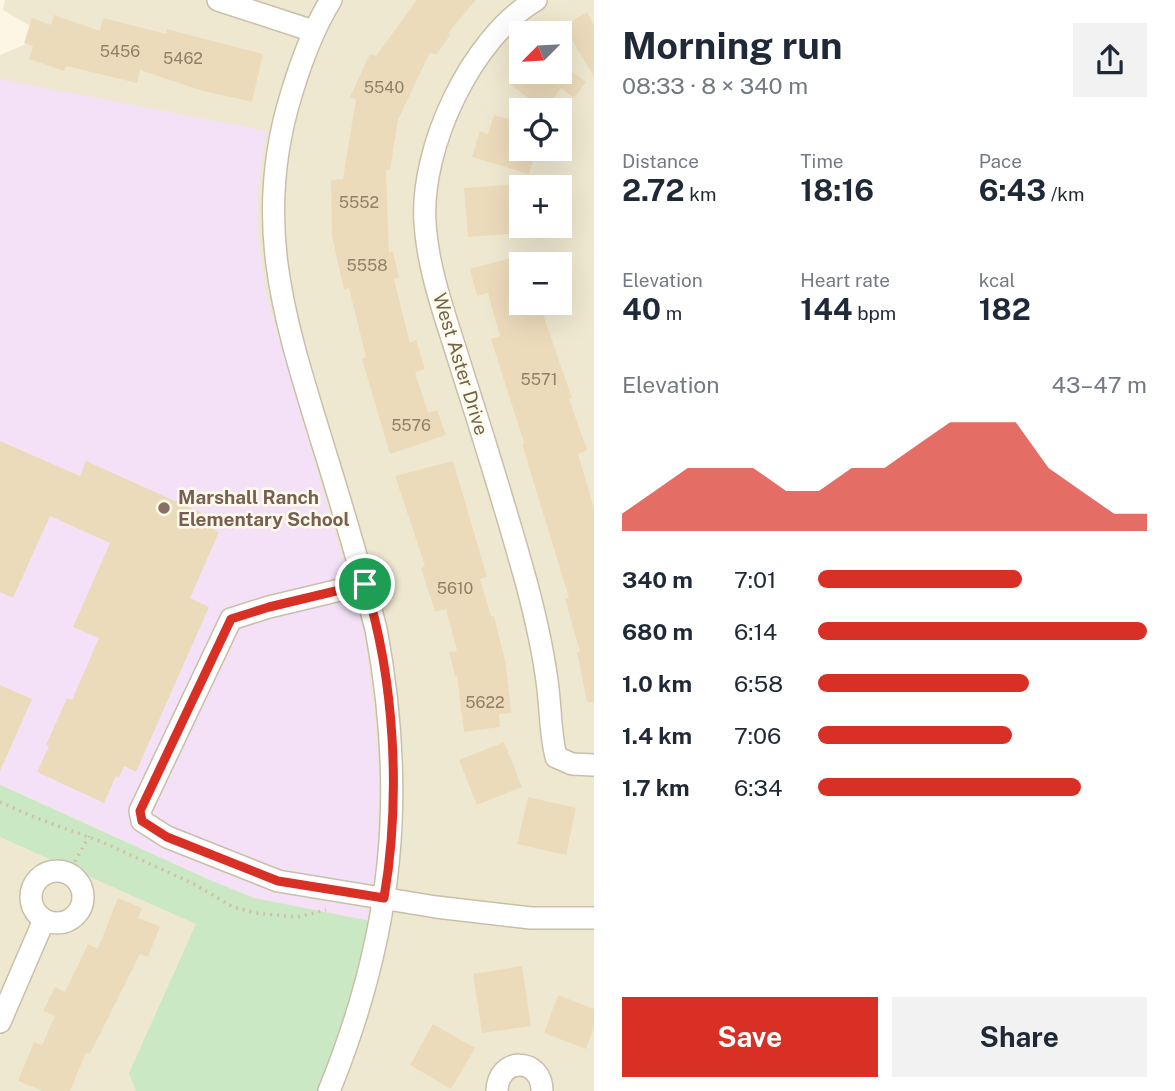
<!DOCTYPE html>
<html lang="en">
<head>
<meta charset="utf-8">
<style>
	body { margin:0; font-family:"Public Sans",sans-serif; background:#f2f2f3; color:#1f2937; height:100vh; display:flex; flex-direction:column; font-size:26px; white-space:nowrap }
	* { box-sizing:border-box; margin:0 }
	p { font-size:23px; color:#747a83 }
	.icon { flex:none; width:38px; height:38px; fill:none; stroke:currentColor; stroke-width:2; stroke-linecap:round; stroke-linejoin:round }
	.map { position:relative; flex:1; overflow:hidden }
	.details { display:flex; flex-direction:column; background:#fff; width:581px }
	.details>* { flex:none }
	.needle { width:46px; rotate:246deg }
	.controls { position:absolute; left:509px; top:21px; display:grid; gap:14px }
	.controls a { display:grid; place-items:center; width:63px; height:63px; border-radius:0px; background:#fff; box-shadow:0 7px 28px #0002; font-size:35px }
	.pin { position:absolute; display:grid; place-items:center; width:60px; height:60px; color:#fff; margin:-30px; border:4px solid #fff; border-radius:50%; box-shadow:0 2px 7px #0007 }
	.round { display:grid; place-items:center; flex:none; width:74px; height:74px; border-radius:0px; background:#f2f2f3 }
	.headline { display:flex; align-items:center; justify-content:space-between; height:119px; padding:0 28px }
	h1 { font-size:38px; font-weight:700; line-height:52px }
	.stats { display:grid; grid-template-columns:repeat(3,1fr); gap:10px; height:119px; padding:7px 28px }
	.stats div { display:grid; align-content:center }
	.stats b { font-size:30px; font-weight:700 }
	.stats small { font-size:19px; font-weight:400 }
	.stats p { font-size:19px }
	.chart { height:196px; padding:14px 28px }
	.chart p { display:flex; justify-content:space-between }
	.chart svg { width:100%; height:126px; margin-top:7px; fill:#d93025; opacity:.7 }
	.button { display:flex; gap:14px; margin-top:auto; padding:14px 28px }
	.button a { flex:1; height:80px; border-radius:0px; background:#d93025; color:#fff; font-size:28px; font-weight:700; line-height:80px; text-align:center }
	.button a+a { background:#f2f2f3; color:#1f2937 }
	ul { padding:0 28px; list-style:none; font-size:23px }
	li { display:grid; grid-template-columns:112px 84px 1fr; align-items:center; height:52px }
	li i { height:18px; border-radius:9px; background:#d93025 }
	main { display:flex; flex:1; min-height:0 }
	.map>svg:first-child { display:block }
	.residential { fill:#efe8d0; fill-rule:evenodd }
	.education { fill:#f4e1f7 }
	.green { fill:#cae8c3 }
	.building { fill:#ecdbbb }
	.lines { fill:none; stroke-linecap:round; stroke-linejoin:round }
	.minor-casing { stroke:#c9bfa9; stroke-width:24 }
	.path { stroke:#d4c0a0; stroke-width:3.5; stroke-dasharray:2 5; stroke-linecap:butt }
	.minor { stroke:#fff; stroke-width:21 }
	.route-casing { stroke:#fff; stroke-width:14 }
	.route { stroke:#d93025; stroke-width:9 }
	.education-dot { fill:#8d6e63; stroke:#fefbea; stroke-width:2.5 }
	.labels { text-anchor:middle; dominant-baseline:central; stroke-width:5; stroke-linejoin:round; paint-order:stroke }
	.number-label { font-size:16px; fill:#908067 }
	.street-label { font-size:19px; fill:#72624b; stroke:#fefbea }
	.education-label { font-size:19px; font-weight:bold; fill:#785e54; stroke:#fefbea; text-anchor:start }
</style>
</head>
<body>
<main>
<div class="map">
<svg width="594" height="1091" viewBox="0 0 594 1091">
	<rect width="100%" height="100%" fill="#fbf7e4"/>
	<path class="residential" d="M5,0h589v1091h-594v-1036l26,-11 4,-18 -27,-16zM522,33h38v39h-38zM522,110h38v39h-38zM522,187h38v39h-38zM522,264h38v39h-38z"/>
	<polygon class="education" points="0,79 266,131 258,190 257,231 267,298 364,632 374,705 379,778 377,867 367,920 254,898 212,881 0,784"/>
	<polygon class="green" points="0,785 212,881 254,898 380,923 329,1091 136,1091 129,1073 196,924 0,837"/>
	<g class="building">
		<polygon points="417,0 476,0 448,33 450,35 436,55 430,52 398,120 390,170 386,170 389,252 393,251 399,278 394,279 410,343 416,340 425,369 415,372 428,413 437,410 446,435 390,454 362,359 366,357 349,288 344,290 332,236 331,180 343,179 356,99 350,97 370,54 376,56"/>
		<polygon points="587,12 594,25 594,77 564,26"/>
		<polygon points="54,15 100,31 103,18 166,34 167,29 263,54 252,102 203,91 140,70 137,83 66,66 64,71 29,59 33,46 24,43 32,18 51,25"/>
		<polygon points="560,63 586,82 574,98 561,88 545,110 508,83 516,72 560,72"/>
		<polygon points="494,115 522,123 522,149 537,149 529,174 472,157 480,131 488,134"/>
		<polygon points="515,184 519,233 468,237 464,188"/>
		<polygon points="522,255 522,303 539,303 572,398 569,399 587,450 578,454 594,508 594,702 587,702 577,652 580,652 565,599 569,598 522,444 524,443 491,339 500,336 488,293 477,296 470,269"/>
		<polygon points="0,441 80,476 86,461 213,518 208,527 219,532 190,598 209,607 136,772 124,766 119,778 116,776 104,803 37,772 49,746 46,745 67,698 72,700 99,638 73,627 110,543 50,516 13,598 0,592"/>
		<polygon points="453,461 487,577 480,579 491,616 494,616 506,664 511,713 499,714 500,727 464,732 457,676 455,676 449,652 457,651 446,609 435,612 421,568 425,566 395,476"/>
		<polygon points="0,685 32,699 0,771"/>
		<polygon points="504,742 522,787 477,805 459,760"/>
		<polygon points="528,797 576,808 566,855 517,844"/>
		<polygon points="118,898 142,908 138,918 160,926 148,957 140,954 90,1054 86,1052 70,1091 43,1091 18,1081 34,1042 42,1045 55,1016 43,1011 55,987 65,992 88,944 98,949"/>
		<polygon points="522,966 531,1026 482,1033 473,974"/>
		<polygon points="558,995 594,1009 594,1026 586,1049 544,1033"/>
		<polygon points="433,1024 475,1048 451,1089 410,1065"/>
	</g>
	<g class="lines">
		<defs>
			<g id="minor">
				<polyline points="218,0 313,31"/>
				<path d="M536,0c-65,38 -116,148 -111,223 3,49 22,98 36,144 23,72 46,145 66,218 9,34 17,69 21,104 3,24 2,43 8,68l16,7 22,1"/>
				<polyline points="365,584 269,607 231,619 140,811 142,821 167,837 278,881 436,907 531,918 594,918"/>
				<circle cx="57" cy="897" r="26"/>
				<polyline points="0,1022 44,920"/>
				<path d="M329,1091c64,-157 78,-296 47,-462 -16,-62 -34,-123 -53,-184 -38,-124 -72,-223 -31,-353 10,-33 21,-63 39,-92"/>
				<path d="M497,1091c1,-35 45,-34 45,0"/>
			</g>
		</defs>
		<use href="#minor" class="minor-casing"/>
		<g class="path">
			<polyline points="0,802 34,817 102,842 194,884 233,907 256,913 297,917 326,910"/>
			<polyline points="68,874 89,836"/>
		</g>
		<use href="#minor" class="minor"/>
	</g>
	<g class="lines">
		<defs>
			<path id="route" d="M365,584c30,96 36,214 19,314l-106,-17 -111,-44 -25,-16 -2,-10 91,-192 38,-12z"/>
		</defs>
		<use href="#route" class="route-casing"/>
		<use href="#route" class="route"/>
	</g>
	<circle class="education-dot" cx="164" cy="508" r="7"/>
	<g class="labels">
		<g class="number-label">
			<text x="120" y="51">5456</text>
			<text x="183" y="58">5462</text>
			<text x="384" y="87">5540</text>
			<text x="359" y="202">5552</text>
			<text x="367" y="265">5558</text>
			<text x="539" y="379">5571</text>
			<text x="411" y="425">5576</text>
			<text x="455" y="588">5610</text>
			<text x="485" y="702">5622</text>
		</g>
		<g class="street-label">
			<text transform="translate(461 364) rotate(73)">West Aster Drive</text>
		</g>
		<g class="education-label">
			<text x="178" y="497">Marshall Ranch<tspan x="178" dy="22">Elementary School</tspan></text>
		</g>
	</g>
</svg>
<div class="controls">
<a><svg class="needle" viewBox="-14 -14 28 28"><path d="M0-13l5 13h-10z" fill="#e53935"/><path d="M0 13l5-13h-10z" fill="#747a83"/></svg></a>
<a><svg class="icon" aria-label="locate" viewBox="0 0 24 24"><circle cx="12" cy="12" r="6"/><path d="M12 2v4M12 18v4M2 12h4M18 12h4"/></svg></a>
<a>+</a>
<a>−</a>
</div>
<div class="pin" style="left:365px;top:584px;background:#1e9e55"><svg class="icon" aria-label="arrive" viewBox="0 0 24 24"><path d="M6 21V4h12l-3 4 3 4H6"/></svg></div>
</div>
<section class="details">
<div class="headline"><div><h1>Morning run</h1><p>08:33 · 8 × 340 m</p></div><a class="round"><svg class="icon" aria-label="share" viewBox="0 0 24 24"><path d="M12 15V3M7 8l5-5 5 5M5 13v7h14v-7"/></svg></a></div>
<div class="stats">
<div><p>Distance</p><b>2.72<small> km</small></b></div>
<div><p>Time</p><b>18:16</b></div>
<div><p>Pace</p><b>6:43<small> /km</small></b></div>
</div>
<div class="stats">
<div><p>Elevation</p><b>40<small> m</small></b></div>
<div><p>Heart rate</p><b>144<small> bpm</small></b></div>
<div><p>kcal</p><b>182</b></div>
</div>
<div class="chart"><p><span>Elevation</span>43–47 m</p>
<svg viewBox="0 0 160 44" preserveAspectRatio="none"><path d="M0 44V38L10 30L20 22L30 22L40 22L50 30L60 30L70 22L80 22L90 14L100 6L110 6L120 6L130 22L140 30L150 38L160 38V44z"/></svg>
</div>
<ul>
<li><b>340 m</b>7:01<i style="width:62%"></i></li>
<li><b>680 m</b>6:14<i style="width:100%"></i></li>
<li><b>1.0 km</b>6:58<i style="width:64%"></i></li>
<li><b>1.4 km</b>7:06<i style="width:59%"></i></li>
<li><b>1.7 km</b>6:34<i style="width:80%"></i></li>
</ul>
<div class="button"><a>Save</a><a>Share</a></div>
</section>
</main>
</body>
</html>
